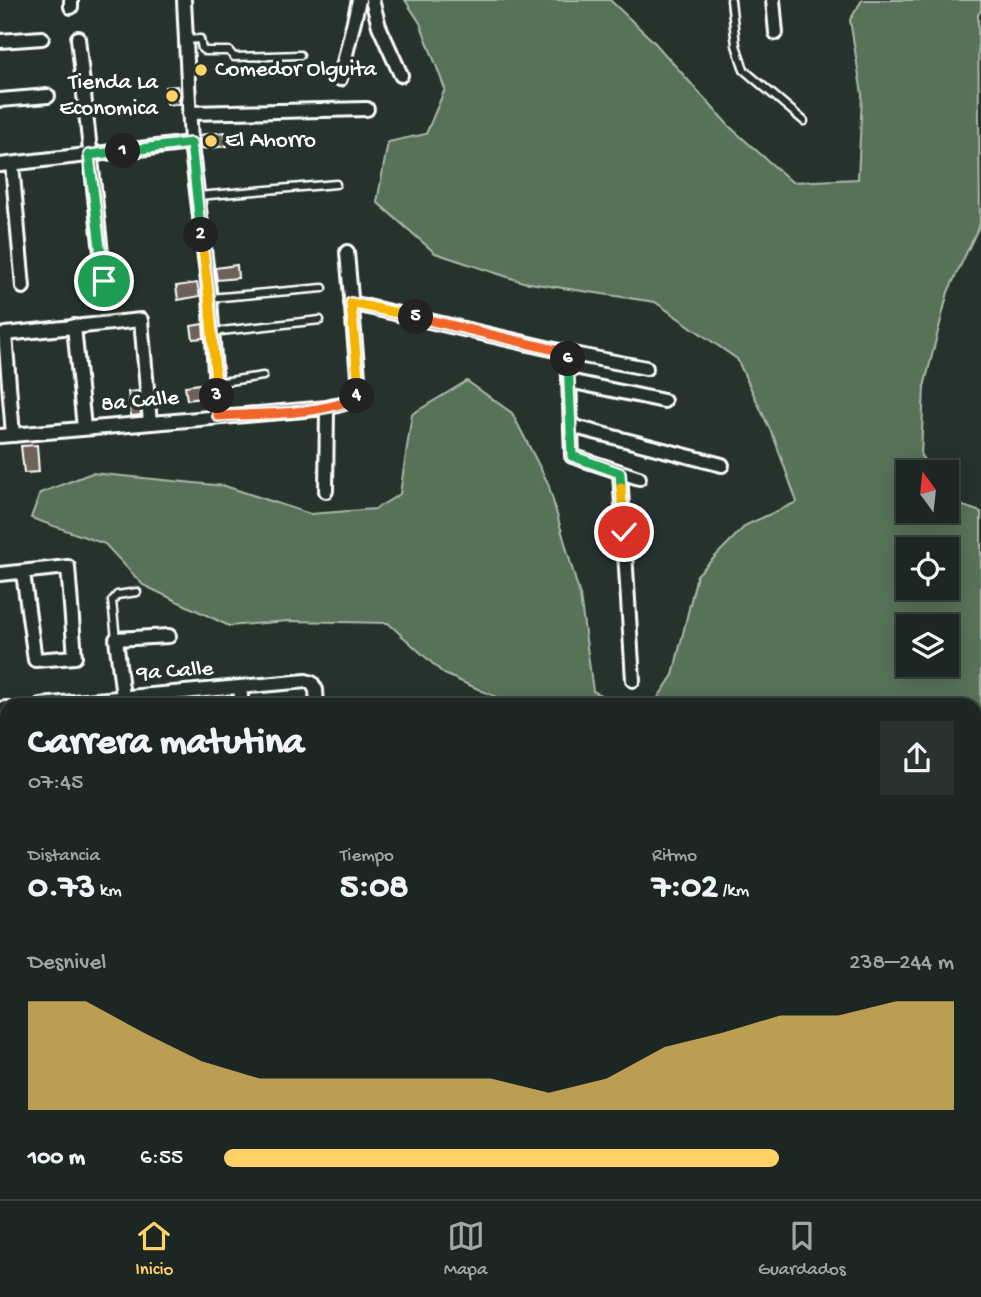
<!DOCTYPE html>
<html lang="es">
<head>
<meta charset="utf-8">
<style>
	body { margin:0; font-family:"Gochi Hand",sans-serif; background:#29322f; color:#f1f3f6; height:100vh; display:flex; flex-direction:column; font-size:26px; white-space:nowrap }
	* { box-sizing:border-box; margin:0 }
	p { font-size:23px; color:#a0a5a5 }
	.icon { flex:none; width:38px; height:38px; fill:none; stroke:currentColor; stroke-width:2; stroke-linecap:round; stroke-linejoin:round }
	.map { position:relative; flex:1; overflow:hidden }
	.side { position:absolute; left:0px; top:698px; width:982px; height:502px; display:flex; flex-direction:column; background:#1c2622; border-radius:21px 21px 0 0; box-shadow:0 4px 18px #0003,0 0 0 2px #3a4340 }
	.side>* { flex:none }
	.needle { width:46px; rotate:345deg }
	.buttons { position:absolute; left:896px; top:460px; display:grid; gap:14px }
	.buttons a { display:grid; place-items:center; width:63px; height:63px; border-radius:0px; background:#1c2622; box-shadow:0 4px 18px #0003,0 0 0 2px #3a4340; font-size:35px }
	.pin { position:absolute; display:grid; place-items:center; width:60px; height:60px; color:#fff; margin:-30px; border:4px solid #fff; border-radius:50%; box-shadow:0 2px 7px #0007 }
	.km { position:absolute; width:35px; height:35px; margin:-18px; border-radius:50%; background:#222; color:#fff; font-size:19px; line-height:35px; text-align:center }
	.round { display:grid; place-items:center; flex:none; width:74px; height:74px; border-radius:0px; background:#29322f }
	.overview { display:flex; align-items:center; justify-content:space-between; height:119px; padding:0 28px }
	h1 { font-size:38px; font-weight:700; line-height:52px }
	.metrics { display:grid; grid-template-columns:repeat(3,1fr); gap:10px; height:119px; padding:7px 28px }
	.metrics div { display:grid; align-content:center }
	.metrics b { font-size:35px; font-weight:700 }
	.metrics small { font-size:19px; font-weight:400 }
	.metrics p { font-size:19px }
	.chart { height:196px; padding:14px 28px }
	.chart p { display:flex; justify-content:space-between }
	.chart svg { width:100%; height:126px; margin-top:7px; fill:#ffd166; opacity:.7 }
	ul { padding:0 28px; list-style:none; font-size:23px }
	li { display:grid; grid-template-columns:112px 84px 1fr; align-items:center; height:52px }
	li i { height:18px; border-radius:9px; background:#ffd166 }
	.dock { display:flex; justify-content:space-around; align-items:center; height:98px; border-top:2px solid #3a4340; background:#1c2622; font-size:19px; color:#a0a5a5 }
	.dock a { display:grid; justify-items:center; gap:4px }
	.dock .on { color:#ffd166 }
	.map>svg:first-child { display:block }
	.green { fill:#587258; stroke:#acb8ac; stroke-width:2; fill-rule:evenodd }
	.building { fill:#6e6259; stroke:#fff; stroke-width:2 }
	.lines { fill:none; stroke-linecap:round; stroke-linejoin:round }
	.service-casing { stroke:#fff; stroke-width:11 }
	.minor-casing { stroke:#fff; stroke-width:18 }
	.service { stroke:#26332d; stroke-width:6 }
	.minor { stroke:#26332d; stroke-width:12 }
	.split-1-casing { stroke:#fff; stroke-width:14 }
	.split-2-casing { stroke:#fff; stroke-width:14 }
	.split-3-casing { stroke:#fff; stroke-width:14 }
	.split-4-casing { stroke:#fff; stroke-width:14 }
	.split-5-casing { stroke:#fff; stroke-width:14 }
	.split-6-casing { stroke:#fff; stroke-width:14 }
	.split-7-casing { stroke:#fff; stroke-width:14 }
	.split-8-casing { stroke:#fff; stroke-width:14 }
	.split-1 { stroke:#22a559; stroke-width:9 }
	.split-2 { stroke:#22a559; stroke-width:9 }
	.split-3 { stroke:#f5b400; stroke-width:9 }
	.split-4 { stroke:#f0652b; stroke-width:9 }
	.split-5 { stroke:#f5b400; stroke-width:9 }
	.split-6 { stroke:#f0652b; stroke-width:9 }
	.split-7 { stroke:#22a559; stroke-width:9 }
	.split-8 { stroke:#f5b400; stroke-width:9 }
	.poi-dot { fill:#ffd166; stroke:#26332d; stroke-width:2.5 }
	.labels { text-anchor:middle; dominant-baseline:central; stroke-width:7; stroke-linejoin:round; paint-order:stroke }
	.poi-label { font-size:23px; fill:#fff; stroke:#26332d; text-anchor:start }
	.street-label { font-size:23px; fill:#fff; stroke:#26332d }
</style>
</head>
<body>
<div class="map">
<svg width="981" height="1199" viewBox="0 0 981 1199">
	<rect width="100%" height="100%" fill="#26332d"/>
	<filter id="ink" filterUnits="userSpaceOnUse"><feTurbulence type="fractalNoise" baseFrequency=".0143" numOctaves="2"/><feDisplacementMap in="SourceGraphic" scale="14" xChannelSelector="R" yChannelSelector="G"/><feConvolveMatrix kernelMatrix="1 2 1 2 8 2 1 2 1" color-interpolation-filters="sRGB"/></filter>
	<g filter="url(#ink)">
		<g class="green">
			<path d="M405,0h205l44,42 76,85 62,55 66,-3 4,-85 -12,-74 12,-20h119v10l-3,5 2,209 -32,68 -24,95 -3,69 13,16h-26v39h39v-24l16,19 18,6v269l-6,7v-83h-322l20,-30 24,-100 49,-50 51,-23 -23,-64 -37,-79 -82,-57 -132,-20 -88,-29 -58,-51 11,-60 38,-8 19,-45 -25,-66zM908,550h39v38h-39zM908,626h39v39h-39z"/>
			<polygon points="467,381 512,413 548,483 580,596 593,691 620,705 514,705 444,674 388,623 288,621 229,626 143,585 105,544 31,518 40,493 92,473 225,486 310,514 375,509 400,494 412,414"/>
			<polygon points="7,1034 7,1186 0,1185 0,1035"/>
			<polygon points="52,1194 534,1194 536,1199 50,1199"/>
			<polygon points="672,1194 928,1194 927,1199 674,1199"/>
		</g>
		<g class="building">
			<polygon points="177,86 180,104 167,105 165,87"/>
			<polygon points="225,132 227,146 201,149 199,135"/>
			<polygon points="237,265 238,278 217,280 215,268"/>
			<polygon points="197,283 200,296 178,300 176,286"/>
			<polygon points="203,324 204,338 193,339 191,326"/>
			<polygon points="207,383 208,397 187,400 185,386"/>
			<polygon points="138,391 141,415 131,416 128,392"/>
			<polygon points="37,445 39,472 24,473 21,446"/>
		</g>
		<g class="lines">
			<defs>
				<g id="service">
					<polyline points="731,0 736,45 744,70 804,121"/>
					<polyline points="187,40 200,39 202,49 205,51 229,51 234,57 300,55"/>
					<polyline points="198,196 336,184"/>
					<polyline points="210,298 323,288"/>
					<polyline points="212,332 320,320"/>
					<polyline points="215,383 263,376"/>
					<polyline points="116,639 112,601 117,595 137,592"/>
				</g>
				<g id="minor">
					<polyline points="71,0 71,7"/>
					<polyline points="184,0 191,143 210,298 218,416"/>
					<polyline points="372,0 379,26 401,75"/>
					<polyline points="773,0 776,33"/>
					<polyline points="78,38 104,281"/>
					<polyline points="0,41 42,38"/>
					<polyline points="340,79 359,0"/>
					<polyline points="0,100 48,96"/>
					<polyline points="189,113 367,109"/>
					<polyline points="12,164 23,287"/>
					<polyline points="0,165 191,143"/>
					<polyline points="351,303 568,353 646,368"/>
					<polyline points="74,326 84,428"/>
					<polyline points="568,353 572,456 639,478"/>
					<polyline points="569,381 664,401"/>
					<polyline points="571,426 722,465"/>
					<polyline points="13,435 5,334 141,320 150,423"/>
					<path d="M0,436l327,-28c14,-4 28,-5 32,-20l-12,-136"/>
					<polyline points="620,473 633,680"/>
					<polyline points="326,491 327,408"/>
					<polyline points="0,574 68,567 75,657 35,660 23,573"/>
					<polyline points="240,688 242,705"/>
					<polyline points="123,697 116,639 169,636"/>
					<polyline points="40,705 306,681 312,683 316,690 317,705"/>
					<polyline points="0,709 7,708"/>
					<polyline points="0,931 5,966"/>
					<polyline points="975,974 981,976"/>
					<polyline points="975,1094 981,1071"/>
					<polyline points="975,1105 981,1165"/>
					<polyline points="578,1194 579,1199"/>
					<polyline points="979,1199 981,1187"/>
				</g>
			</defs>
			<use href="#service" class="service-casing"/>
			<use href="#minor" class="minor-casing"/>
			<use href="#service" class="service"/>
			<use href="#minor" class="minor"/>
		</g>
	</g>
	<g class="lines" filter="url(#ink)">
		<defs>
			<polyline id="split-1" points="104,281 89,155 123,151"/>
			<polyline id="split-2" points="123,151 191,143 201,235"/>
			<polyline id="split-3" points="201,235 209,298 217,396"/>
			<path id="split-4" d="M217,396l1,20c35,-2 112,-1 139,-20"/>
			<polyline id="split-5" points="357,396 359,388 351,303 416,317"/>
			<polyline id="split-6" points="416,317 568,353 568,359"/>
			<polyline id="split-7" points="568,359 572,456 620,473 621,487"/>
			<polyline id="split-8" points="621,487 624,532"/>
		</defs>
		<use href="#split-1" class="split-1-casing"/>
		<use href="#split-2" class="split-2-casing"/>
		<use href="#split-3" class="split-3-casing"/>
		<use href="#split-4" class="split-4-casing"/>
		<use href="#split-5" class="split-5-casing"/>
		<use href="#split-6" class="split-6-casing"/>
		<use href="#split-7" class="split-7-casing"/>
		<use href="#split-8" class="split-8-casing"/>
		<use href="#split-1" class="split-1"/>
		<use href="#split-2" class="split-2"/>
		<use href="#split-3" class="split-3"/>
		<use href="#split-4" class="split-4"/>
		<use href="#split-5" class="split-5"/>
		<use href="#split-6" class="split-6"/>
		<use href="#split-7" class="split-7"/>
		<use href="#split-8" class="split-8"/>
	</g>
	<g class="poi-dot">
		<circle cx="201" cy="70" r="7"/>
		<circle cx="172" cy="96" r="7"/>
		<circle cx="211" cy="141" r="7"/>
	</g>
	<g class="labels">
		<g class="poi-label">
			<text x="215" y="70">Comedor Olguita</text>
			<text x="158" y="83" text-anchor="end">Tienda La<tspan x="158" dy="26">Economica</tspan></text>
			<text x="225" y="141">El Ahorro</text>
		</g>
		<g class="street-label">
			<text transform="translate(140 402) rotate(-5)">8a Calle</text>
			<text transform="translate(175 672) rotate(-4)">9a Calle</text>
		</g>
	</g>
</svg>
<div class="buttons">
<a><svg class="needle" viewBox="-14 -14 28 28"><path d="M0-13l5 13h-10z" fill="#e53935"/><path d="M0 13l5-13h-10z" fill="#a0a5a5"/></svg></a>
<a><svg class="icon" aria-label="locate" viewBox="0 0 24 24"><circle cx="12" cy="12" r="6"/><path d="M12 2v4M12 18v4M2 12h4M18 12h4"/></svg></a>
<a><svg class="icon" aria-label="layers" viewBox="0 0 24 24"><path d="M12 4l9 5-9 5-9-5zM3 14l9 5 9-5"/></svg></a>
</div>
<div class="pin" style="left:104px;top:281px;background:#1e9e55"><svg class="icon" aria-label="arrive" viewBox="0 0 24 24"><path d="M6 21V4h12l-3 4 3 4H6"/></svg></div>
<div class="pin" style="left:624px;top:532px;background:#d93025"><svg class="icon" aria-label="check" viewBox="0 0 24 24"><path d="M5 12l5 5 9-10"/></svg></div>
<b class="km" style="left:123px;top:151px">1</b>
<b class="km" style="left:201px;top:235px">2</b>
<b class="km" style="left:217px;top:396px">3</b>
<b class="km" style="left:357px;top:396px">4</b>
<b class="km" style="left:416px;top:317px">5</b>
<b class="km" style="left:568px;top:359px">6</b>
<section class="side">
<div class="overview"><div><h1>Carrera matutina</h1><p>07:45</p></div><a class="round"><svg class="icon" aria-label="share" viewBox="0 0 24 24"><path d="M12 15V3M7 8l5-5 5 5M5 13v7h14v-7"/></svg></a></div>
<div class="metrics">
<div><p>Distancia</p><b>0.73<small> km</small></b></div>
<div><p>Tiempo</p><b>5:08</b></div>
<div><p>Ritmo</p><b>7:02<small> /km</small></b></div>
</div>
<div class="chart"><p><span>Desnivel</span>238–244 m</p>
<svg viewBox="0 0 160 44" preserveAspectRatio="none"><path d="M0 44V6L10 6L20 17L30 27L40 33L50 33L60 33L70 33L80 33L90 38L100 33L110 22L120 17L130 11L140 11L150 6L160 6V44z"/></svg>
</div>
<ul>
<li><b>100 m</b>6:55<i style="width:76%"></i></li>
</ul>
</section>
</div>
<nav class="dock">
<a class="on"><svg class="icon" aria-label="home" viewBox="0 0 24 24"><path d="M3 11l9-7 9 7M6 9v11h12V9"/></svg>Inicio</a>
<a><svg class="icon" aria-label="map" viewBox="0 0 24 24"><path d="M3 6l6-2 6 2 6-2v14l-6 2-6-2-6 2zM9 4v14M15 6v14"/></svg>Mapa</a>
<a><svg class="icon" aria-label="saved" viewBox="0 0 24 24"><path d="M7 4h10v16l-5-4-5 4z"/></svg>Guardados</a>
</nav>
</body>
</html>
